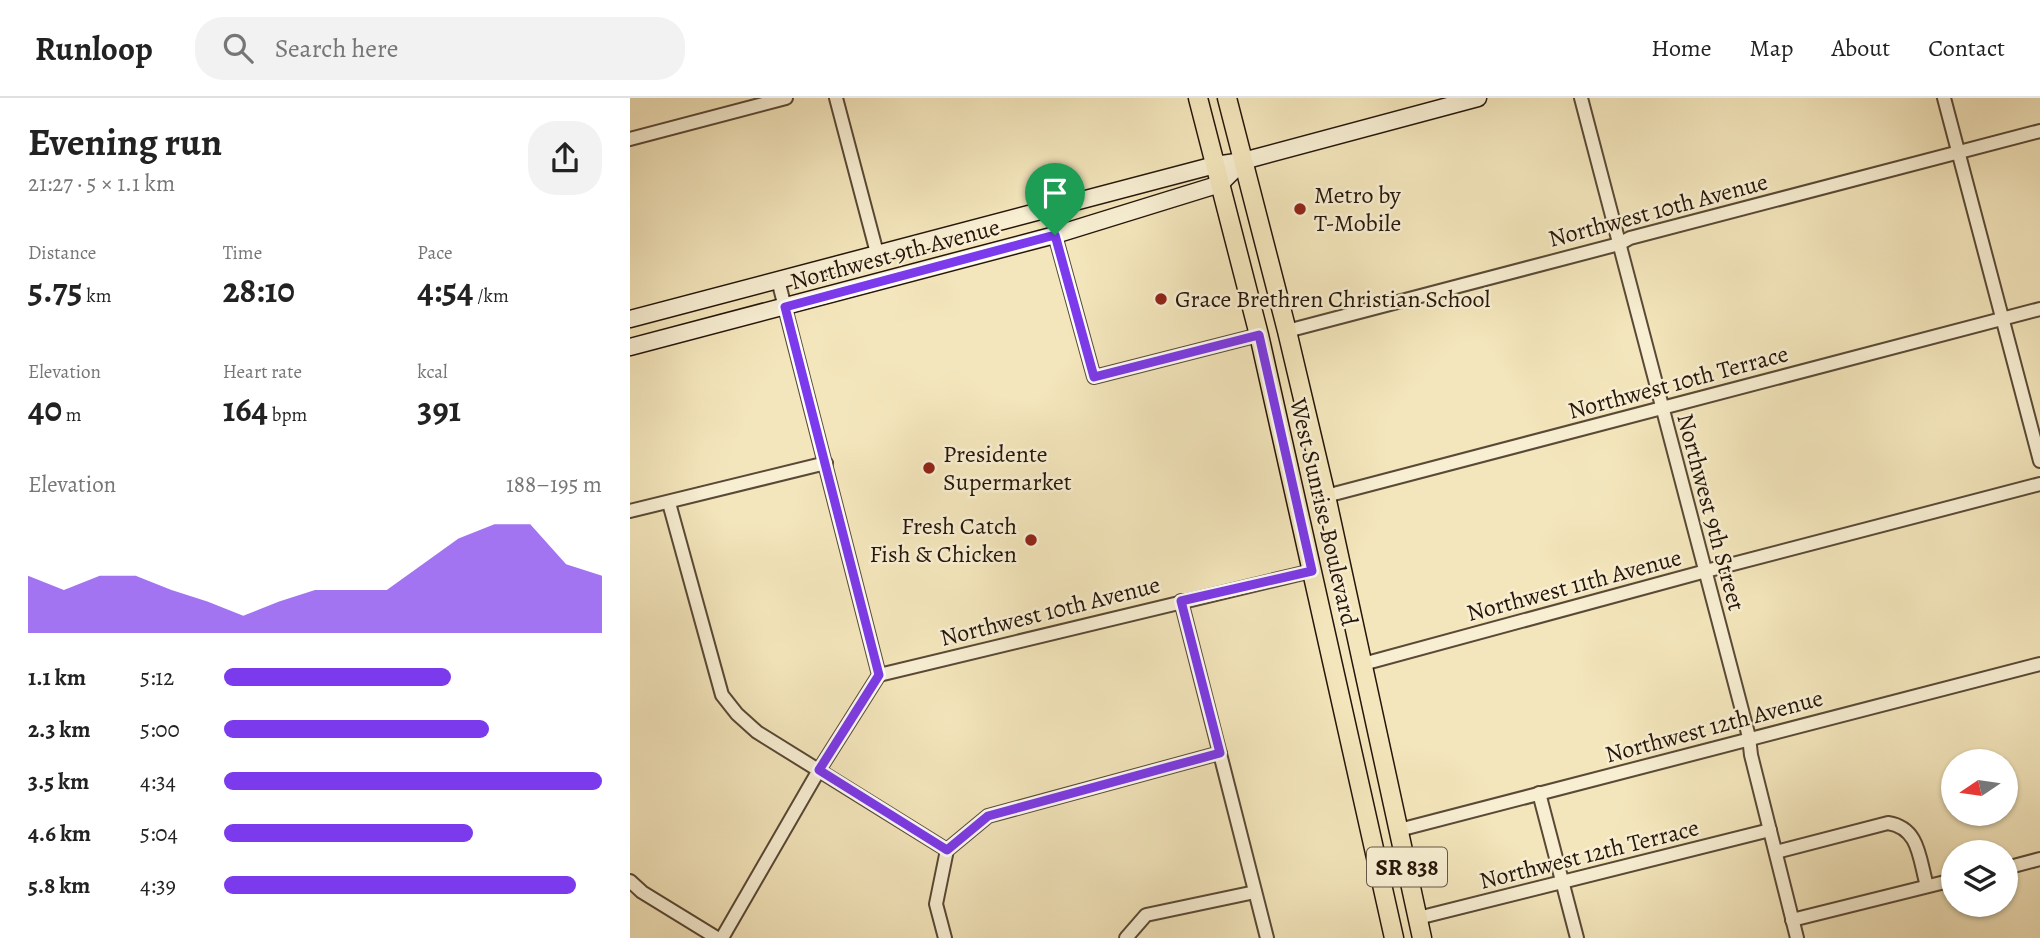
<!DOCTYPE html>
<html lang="en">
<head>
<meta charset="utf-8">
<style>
	body { margin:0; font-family:Alegreya,serif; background:#f2f2f2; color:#222; height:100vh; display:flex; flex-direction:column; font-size:26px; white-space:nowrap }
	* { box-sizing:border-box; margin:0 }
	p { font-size:23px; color:#767676 }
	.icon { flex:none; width:38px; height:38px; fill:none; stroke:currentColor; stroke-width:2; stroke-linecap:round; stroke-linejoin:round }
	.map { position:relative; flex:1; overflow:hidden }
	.sheet { display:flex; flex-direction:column; background:#fff; width:630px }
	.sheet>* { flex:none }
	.needle { width:46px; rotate:257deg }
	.tools { position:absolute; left:1311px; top:651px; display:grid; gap:14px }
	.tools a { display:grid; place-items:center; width:77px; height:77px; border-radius:50%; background:#fff; box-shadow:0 2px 5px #0004; font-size:35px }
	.pin { position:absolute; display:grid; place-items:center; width:60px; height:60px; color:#fff; margin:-72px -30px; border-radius:50% 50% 50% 0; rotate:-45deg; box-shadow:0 0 7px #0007 }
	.pin .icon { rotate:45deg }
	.round { display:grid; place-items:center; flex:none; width:74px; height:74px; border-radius:28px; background:#f2f2f2 }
	.head { display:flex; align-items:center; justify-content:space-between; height:119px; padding:0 28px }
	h1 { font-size:38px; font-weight:700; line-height:52px }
	.stats { display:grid; grid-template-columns:repeat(3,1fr); gap:10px; height:119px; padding:7px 28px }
	.stats div { display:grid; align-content:center }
	.stats b { font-size:35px; font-weight:700 }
	.stats small { font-size:19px; font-weight:400 }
	.stats p { font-size:19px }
	.chart { height:196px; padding:14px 28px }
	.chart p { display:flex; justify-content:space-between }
	.chart svg { width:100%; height:126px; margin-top:7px; fill:#7c3aed; opacity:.7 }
	ul { padding:0 28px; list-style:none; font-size:23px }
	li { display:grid; grid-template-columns:112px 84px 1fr; align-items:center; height:52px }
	li i { height:18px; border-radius:9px; background:#7c3aed }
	header { display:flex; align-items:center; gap:42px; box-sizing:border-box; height:98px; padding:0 35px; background:#fff; border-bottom:2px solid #e0e0e0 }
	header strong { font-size:33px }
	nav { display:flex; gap:38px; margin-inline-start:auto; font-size:24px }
	.search { width:490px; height:63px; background:#f2f2f2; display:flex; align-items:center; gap:18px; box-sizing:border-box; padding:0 24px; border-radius:28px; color:#767676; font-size:26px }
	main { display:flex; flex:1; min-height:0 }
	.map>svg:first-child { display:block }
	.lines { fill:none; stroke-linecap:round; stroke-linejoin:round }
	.minor-casing { stroke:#594936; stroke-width:16 }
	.secondary-casing { stroke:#25150a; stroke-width:19 }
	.primary-casing { stroke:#25150a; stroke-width:21 }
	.minor { stroke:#f8efd3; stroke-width:12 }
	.secondary { stroke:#f8efd3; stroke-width:16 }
	.primary { stroke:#f4e6bc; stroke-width:18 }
	.route-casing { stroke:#fff; stroke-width:14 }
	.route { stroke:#7c3aed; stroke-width:9 }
	.poi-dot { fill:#8f2418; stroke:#f8efd3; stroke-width:2.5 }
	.labels { text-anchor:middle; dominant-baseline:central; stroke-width:5; stroke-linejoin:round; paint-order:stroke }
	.shield { fill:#f8efd3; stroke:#645646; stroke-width:2 }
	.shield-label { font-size:23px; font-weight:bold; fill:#25150a }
	.poi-label { font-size:24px; fill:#25150a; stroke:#f8efd3; text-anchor:start }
	.street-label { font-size:24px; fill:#25150a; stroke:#f8efd3 }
</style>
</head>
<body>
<header>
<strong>Runloop</strong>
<div class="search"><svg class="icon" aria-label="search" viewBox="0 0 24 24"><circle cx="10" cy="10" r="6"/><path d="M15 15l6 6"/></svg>Search here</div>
<nav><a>Home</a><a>Map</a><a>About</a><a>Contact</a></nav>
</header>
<main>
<section class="sheet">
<div class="head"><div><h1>Evening run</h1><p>21:27 · 5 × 1.1 km</p></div><a class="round"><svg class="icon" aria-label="share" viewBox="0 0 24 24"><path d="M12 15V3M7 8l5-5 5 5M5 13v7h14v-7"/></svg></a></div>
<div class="stats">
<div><p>Distance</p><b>5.75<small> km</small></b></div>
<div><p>Time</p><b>28:10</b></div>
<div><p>Pace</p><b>4:54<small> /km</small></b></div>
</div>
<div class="stats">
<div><p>Elevation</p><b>40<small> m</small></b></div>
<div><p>Heart rate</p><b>164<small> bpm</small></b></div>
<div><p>kcal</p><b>391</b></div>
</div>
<div class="chart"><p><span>Elevation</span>188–195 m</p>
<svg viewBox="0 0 160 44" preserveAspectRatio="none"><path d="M0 44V24L10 29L20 24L30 24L40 29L50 33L60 38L70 33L80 29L90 29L100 29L110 20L120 11L130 6L140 6L150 20L160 24V44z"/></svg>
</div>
<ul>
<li><b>1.1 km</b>5:12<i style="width:60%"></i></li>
<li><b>2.3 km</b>5:00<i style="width:70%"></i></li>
<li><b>3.5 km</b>4:34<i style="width:100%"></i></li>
<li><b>4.6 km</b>5:04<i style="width:66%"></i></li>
<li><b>5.8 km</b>4:39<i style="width:93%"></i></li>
</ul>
</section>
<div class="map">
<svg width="1410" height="840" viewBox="0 0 1410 840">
	<rect width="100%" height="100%" fill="#f4e6bc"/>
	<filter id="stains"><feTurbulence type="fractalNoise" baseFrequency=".00286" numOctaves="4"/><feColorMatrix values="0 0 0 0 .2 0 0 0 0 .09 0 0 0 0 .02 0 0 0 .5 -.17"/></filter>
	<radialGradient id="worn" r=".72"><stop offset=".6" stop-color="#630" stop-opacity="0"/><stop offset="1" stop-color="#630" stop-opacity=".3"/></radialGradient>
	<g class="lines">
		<defs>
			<g id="minor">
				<polyline points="206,0 247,155"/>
				<polyline points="951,0 1119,639 1121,657 1167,840"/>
				<polyline points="1314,0 1410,363"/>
				<polyline points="0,41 156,0"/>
				<polyline points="425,137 464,279 629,237"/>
				<polyline points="657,233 989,146 1000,140 1410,33"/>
				<polyline points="696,398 1410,211"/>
				<polyline points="39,405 92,597 107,616 127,634 317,752 306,806 315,840"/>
				<polyline points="0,413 196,365"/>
				<polyline points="551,503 637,840"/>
				<polyline points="733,566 1076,473 1410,386"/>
				<polyline points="249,577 682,473"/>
				<polyline points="909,695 947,840"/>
				<polyline points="769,732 1410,566"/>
				<polyline points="317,752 358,718 590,655"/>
				<path d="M1146,754l112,-29c32,5 31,36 39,63"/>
				<polyline points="1376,770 1410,761"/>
				<polyline points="0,783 12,794 87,840"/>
				<polyline points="788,820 1140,732"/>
				<polyline points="1162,822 1323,782"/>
				<polyline points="92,840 189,672 249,577 148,182"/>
				<polyline points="496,840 516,817 625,794"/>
			</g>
			<g id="secondary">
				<polyline points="0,221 585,67 613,63 848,0"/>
				<polyline points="0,249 425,137 590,86 613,63"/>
			</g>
			<g id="primary">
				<polyline points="568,0 629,237 764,840"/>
				<polyline points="597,0 657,233 696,398 792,840"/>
			</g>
		</defs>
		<use href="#minor" class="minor-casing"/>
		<use href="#secondary" class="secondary-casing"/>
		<use href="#primary" class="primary-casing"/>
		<use href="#minor" class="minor"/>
		<use href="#secondary" class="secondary"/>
		<use href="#primary" class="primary"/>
	</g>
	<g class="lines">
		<defs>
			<polygon id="route" points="425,137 464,279 629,237 682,473 551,503 590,655 358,718 317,752 189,672 249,577 155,209"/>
		</defs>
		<use href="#route" class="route-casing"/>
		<use href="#route" class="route"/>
	</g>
	<g class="poi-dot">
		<circle cx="670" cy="111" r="7"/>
		<circle cx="531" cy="201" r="7"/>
		<circle cx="299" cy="370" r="7"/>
		<circle cx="401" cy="442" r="7"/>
	</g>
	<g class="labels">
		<rect class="shield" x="737" y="749.5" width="80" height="39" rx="5"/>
		<g class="shield-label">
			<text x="777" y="769">SR 838</text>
		</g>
		<g class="poi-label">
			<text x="684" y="97">Metro by<tspan x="684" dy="28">T-Mobile</tspan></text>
			<text x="545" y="201">Grace Brethren Christian School</text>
			<text x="313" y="356">Presidente<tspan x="313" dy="28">Supermarket</tspan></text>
			<text x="387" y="428" text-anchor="end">Fresh Catch<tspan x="387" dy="28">Fish &amp; Chicken</tspan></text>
		</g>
		<g class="street-label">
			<text transform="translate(1028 112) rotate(-15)">Northwest 10th Avenue</text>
			<text transform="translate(265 156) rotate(-15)">Northwest 9th Avenue</text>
			<text transform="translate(1048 284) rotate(-15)">Northwest 10th Terrace</text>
			<text transform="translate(694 414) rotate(77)">West Sunrise Boulevard</text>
			<text transform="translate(1081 414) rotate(75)">Northwest 9th Street</text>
			<text transform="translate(944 487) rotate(-15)">Northwest 11th Avenue</text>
			<text transform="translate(420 513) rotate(-14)">Northwest 10th Avenue</text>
			<text transform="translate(1084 628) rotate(-15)">Northwest 12th Avenue</text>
			<text transform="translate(959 756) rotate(-14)">Northwest 12th Terrace</text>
		</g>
	</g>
	<rect width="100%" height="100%" filter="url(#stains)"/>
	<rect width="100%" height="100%" fill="url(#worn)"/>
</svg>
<div class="tools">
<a><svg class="needle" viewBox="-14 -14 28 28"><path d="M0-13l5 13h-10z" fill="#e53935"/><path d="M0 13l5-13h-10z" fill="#767676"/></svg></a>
<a><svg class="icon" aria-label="layers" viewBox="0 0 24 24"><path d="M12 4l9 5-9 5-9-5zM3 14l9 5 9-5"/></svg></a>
</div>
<div class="pin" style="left:425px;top:137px;background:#1e9e55"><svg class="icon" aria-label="arrive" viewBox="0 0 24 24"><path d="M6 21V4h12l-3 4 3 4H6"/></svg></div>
</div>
</main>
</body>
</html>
